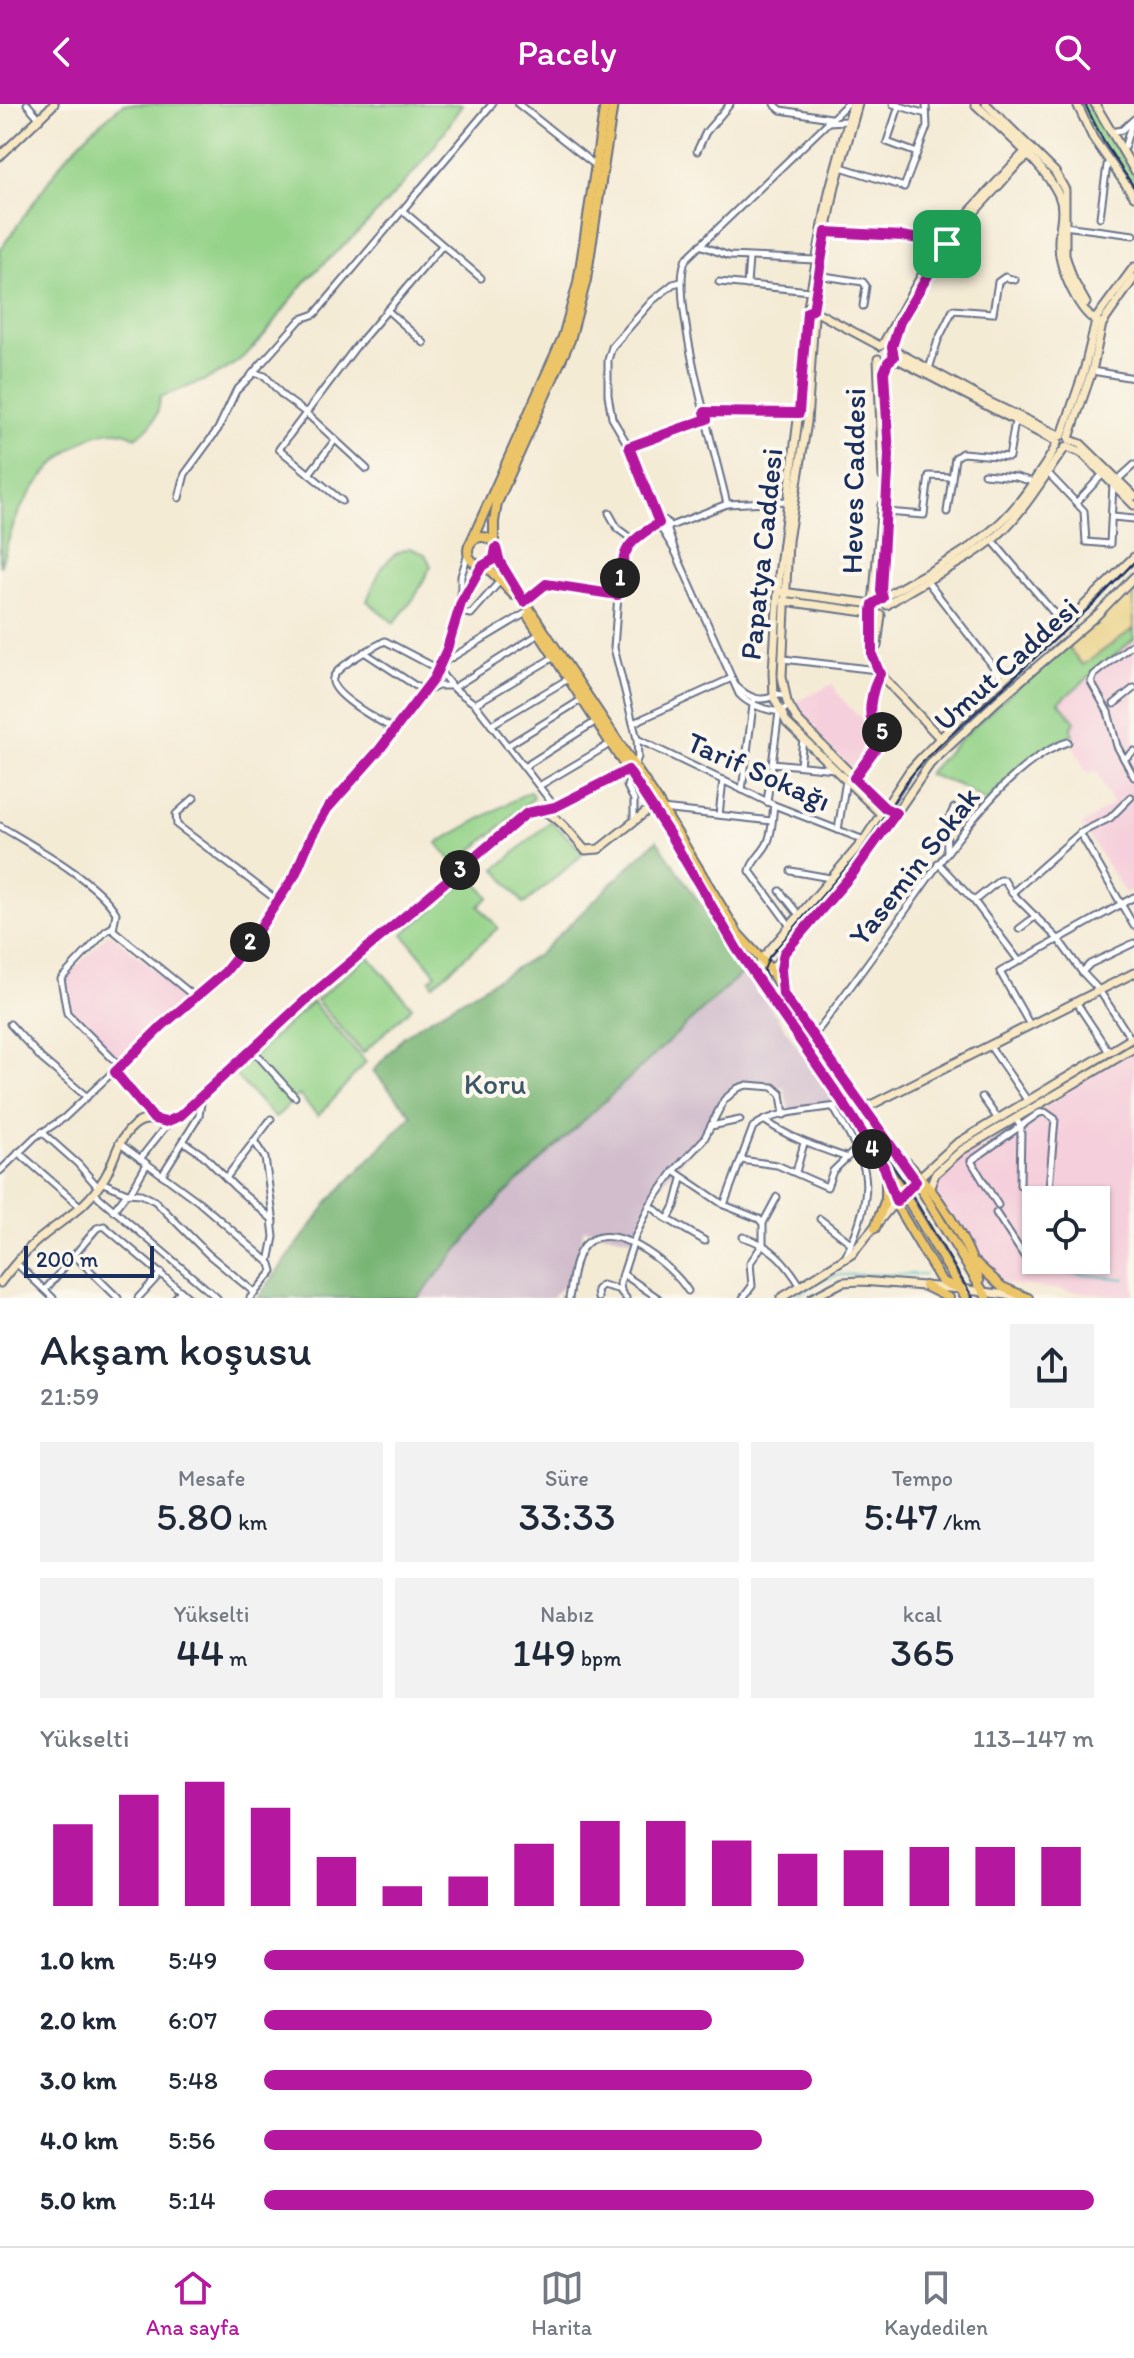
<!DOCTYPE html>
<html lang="tr">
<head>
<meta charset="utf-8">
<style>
	body { margin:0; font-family:Itim,sans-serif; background:#f2f2f3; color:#1f2937; height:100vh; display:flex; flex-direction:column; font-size:30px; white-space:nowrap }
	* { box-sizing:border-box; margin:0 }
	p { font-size:26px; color:#747a83 }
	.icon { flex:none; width:44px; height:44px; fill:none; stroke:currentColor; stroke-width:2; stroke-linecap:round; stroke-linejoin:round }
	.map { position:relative; height:1194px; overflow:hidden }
	.panel { display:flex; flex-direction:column; background:#fff; flex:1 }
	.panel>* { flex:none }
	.buttons { position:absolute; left:1022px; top:1082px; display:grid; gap:16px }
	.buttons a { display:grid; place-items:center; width:88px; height:88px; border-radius:0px; background:#fff; box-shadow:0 2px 6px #0004; font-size:40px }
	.scale { position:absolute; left:24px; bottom:20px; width:130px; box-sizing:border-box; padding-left:8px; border:4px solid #1b2f5e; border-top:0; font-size:22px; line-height:28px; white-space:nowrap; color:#1b2f5e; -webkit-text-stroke:6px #fbf7ec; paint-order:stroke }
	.pin { position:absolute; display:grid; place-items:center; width:68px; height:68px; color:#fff; margin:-34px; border-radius:16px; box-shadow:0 4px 12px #0006 }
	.km { position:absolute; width:40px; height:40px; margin:-20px; border-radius:50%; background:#222; color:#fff; font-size:22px; line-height:40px; text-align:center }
	.round { display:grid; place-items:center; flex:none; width:84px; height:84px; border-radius:0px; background:#f2f2f3 }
	.head { display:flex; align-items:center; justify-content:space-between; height:136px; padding:0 40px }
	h1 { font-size:44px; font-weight:600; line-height:60px }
	.metrics { display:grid; grid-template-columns:repeat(3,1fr); gap:12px; height:136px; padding:8px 40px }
	.metrics div { display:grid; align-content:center; border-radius:0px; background:#f2f2f3; text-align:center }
	.metrics b { font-size:40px; font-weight:600 }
	.metrics small { font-size:22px; font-weight:400 }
	.metrics p { font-size:22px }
	.chart { height:224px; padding:16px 40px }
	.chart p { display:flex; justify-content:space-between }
	.chart svg { width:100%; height:144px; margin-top:8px; stroke:#b5179e; stroke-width:6 }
	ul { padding:0 40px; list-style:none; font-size:26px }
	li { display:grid; grid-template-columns:128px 96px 1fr; align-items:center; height:60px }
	li i { height:20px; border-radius:10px; background:#b5179e }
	header { display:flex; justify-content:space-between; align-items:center; height:104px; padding:0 40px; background:#b5179e; color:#fff; font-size:36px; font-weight:600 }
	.menu { display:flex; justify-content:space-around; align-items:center; height:112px; border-top:2px solid #e0e1e3; background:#fff; font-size:22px; color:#747a83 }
	.menu a { display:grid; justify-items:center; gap:4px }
	.menu .current { color:#b5179e }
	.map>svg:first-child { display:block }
	.built { fill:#f5cfdb; fill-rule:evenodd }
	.industrial { fill:#d1bdcc }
	.green { fill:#95d389; stroke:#588174; stroke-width:2 }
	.forest { fill:#78b575; stroke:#4a726a; stroke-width:2 }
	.sand { fill:#eeda9e; stroke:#84847e; stroke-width:2 }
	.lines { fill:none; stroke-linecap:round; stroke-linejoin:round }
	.stream { stroke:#4dbcc2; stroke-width:2 }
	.street-casing { stroke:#677188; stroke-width:9 }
	.secondary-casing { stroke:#677188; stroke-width:11 }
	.primary-casing { stroke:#677188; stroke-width:12 }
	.street { stroke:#fff; stroke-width:5 }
	.secondary { stroke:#f8e8c3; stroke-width:7 }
	.primary { stroke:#edc569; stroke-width:8 }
	.tram { stroke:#1b2f5e; stroke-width:2 }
	.route-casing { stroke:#fff; stroke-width:16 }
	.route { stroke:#b5179e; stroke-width:10 }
	.labels { text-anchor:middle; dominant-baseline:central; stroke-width:8; stroke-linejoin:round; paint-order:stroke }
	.street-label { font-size:30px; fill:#1b2f5e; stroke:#fbf7ec }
	.park-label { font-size:30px; fill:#3a5869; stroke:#fbf7ec }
</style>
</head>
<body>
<header><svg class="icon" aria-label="back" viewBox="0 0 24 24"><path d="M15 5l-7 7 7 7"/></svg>Pacely<svg class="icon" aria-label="search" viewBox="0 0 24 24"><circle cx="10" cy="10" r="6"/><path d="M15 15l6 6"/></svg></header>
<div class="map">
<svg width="1134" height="1194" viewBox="0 0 1134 1194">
	<rect width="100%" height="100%" fill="#fbf7ec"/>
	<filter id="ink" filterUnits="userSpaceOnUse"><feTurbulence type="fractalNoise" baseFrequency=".0125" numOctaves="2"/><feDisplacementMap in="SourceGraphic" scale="16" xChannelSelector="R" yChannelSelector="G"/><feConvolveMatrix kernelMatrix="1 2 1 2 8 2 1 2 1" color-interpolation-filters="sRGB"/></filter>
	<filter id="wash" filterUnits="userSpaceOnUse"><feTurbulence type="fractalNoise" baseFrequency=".006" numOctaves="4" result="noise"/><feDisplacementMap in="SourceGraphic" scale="32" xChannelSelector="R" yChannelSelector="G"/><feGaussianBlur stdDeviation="1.8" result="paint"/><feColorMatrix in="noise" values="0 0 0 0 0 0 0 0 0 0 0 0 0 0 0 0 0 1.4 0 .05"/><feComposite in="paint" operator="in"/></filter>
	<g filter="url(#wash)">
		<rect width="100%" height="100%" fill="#f4ebd5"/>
		<g class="built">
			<polygon points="1134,535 1134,785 1125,789 1082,721 1112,700 1096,666 1087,670 1072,639 1071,625 1059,599"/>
			<polygon points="833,580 838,590 853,607 880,630 881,635 853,662 849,663 796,610 792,600"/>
			<polygon points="111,830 184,890 186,896 124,956 120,957 70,908 64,876 107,831"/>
			<path d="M1134,939v255l-154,-17 -12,-9 -39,-56 -4,-16 2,-13 37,-31 12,-4 84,-55 2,-11zM1036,1096h60v60h-60z"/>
		</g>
		<polygon class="industrial" points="745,866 833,994 831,999 789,1007 784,984 752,977 737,980 721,995 701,1034 658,1083 631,1135 584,1125 572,1173 551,1194 418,1194 500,1094"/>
		<g class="green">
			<path d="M123,0h339c-28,49 -68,92 -108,132 -15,14 -31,27 -45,42 -25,27 -42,61 -71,83 -23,18 -51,26 -78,36 -1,19 -8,31 -25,40 -42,-26 -100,42 -117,77 -8,17 -12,36 -18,53v-317l65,-92 27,-28z"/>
			<polygon points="1079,0 1092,0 1134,71 1134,88 1099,38"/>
			<path d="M410,444l15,6 6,12 -16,31 -21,26 -27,-22c9,-22 16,-47 43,-53z"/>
			<path d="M1134,524v11l-75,63 16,19 -4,8 2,7c-38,11 -61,38 -86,66l-29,-17 -31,-11 34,-36 104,-94 18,21z"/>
			<polygon points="530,687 534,694 455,761 437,739"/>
			<polygon points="551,717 581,746 582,751 524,800 496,765"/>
			<polygon points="472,773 489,793 479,802 498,824 433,881 430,876 436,870 403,830"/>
			<polygon points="368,852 412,903 363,949 316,896"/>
			<polygon points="312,898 366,958 318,1012 299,991 275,1014 234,970"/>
		</g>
		<polygon class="forest" points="657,736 745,866 501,1094 418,1194 258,1194 331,1095 412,1011 373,967 403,933 418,922 539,850"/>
		<polygon class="sand" points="1134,474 1134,524 1083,561 1065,540"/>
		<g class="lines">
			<g class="stream">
				<polyline points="1038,1166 1125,1175"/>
				<polyline points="793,1194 821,1176 837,1171 925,1170"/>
			</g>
		</g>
	</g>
	<g filter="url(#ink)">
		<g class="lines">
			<defs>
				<g id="street">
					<polyline points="27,0 40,15"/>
					<polyline points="518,0 595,61"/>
					<polyline points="774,0 781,6 830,14"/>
					<polyline points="893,0 926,10"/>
					<polyline points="899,2 887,38 917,49"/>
					<polyline points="827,18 847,17"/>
					<polyline points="1110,28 1122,26 1134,15"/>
					<polyline points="697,47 706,28 730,0"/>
					<polyline points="1123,48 1132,18"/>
					<polyline points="841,63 904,83 927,23 926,0"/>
					<polyline points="403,107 481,174"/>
					<polyline points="1100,113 1107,61 1109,58"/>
					<polyline points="1064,122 1134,131"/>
					<polyline points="826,128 902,132 942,139"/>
					<polyline points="700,141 729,152 815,156"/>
					<polyline points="817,171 863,178 866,182 863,202"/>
					<polyline points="719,178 810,187"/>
					<polyline points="747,181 749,154"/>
					<polyline points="387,206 424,239"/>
					<polyline points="929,265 938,236 953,206 993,209 998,178 1005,173 1015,176"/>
					<polyline points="1092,267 1134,274"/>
					<polyline points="252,270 301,215 315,210 492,0"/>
					<polyline points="705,308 798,309"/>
					<polyline points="629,343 707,315"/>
					<polyline points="1047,368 1084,407 1086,438 1110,440 1113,380 1134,361"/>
					<polyline points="309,370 335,336"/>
					<polyline points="984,370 1016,373 1033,378"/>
					<polyline points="179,394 185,370 218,325 236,287 254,269 265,272 283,292 306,309 367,365"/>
					<polyline points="342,397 279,345 355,244 442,142"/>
					<polyline points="1077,398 1103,370"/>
					<path d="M727,400c-10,-45 -59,-210 -41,-245l161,-155"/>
					<polyline points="886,408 924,411 929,372 951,373"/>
					<polyline points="947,408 955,354 962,349 1009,353 1015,317"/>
					<polyline points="609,409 618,425 633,436"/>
					<polyline points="1113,413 1134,415"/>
					<circle cx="663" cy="421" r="5"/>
					<polyline points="659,419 629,343 612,314 608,291 608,256 612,243 652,197 673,180 681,178"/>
					<polyline points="668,423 727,400 788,397"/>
					<polyline points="667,424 675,447"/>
					<path d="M662,426l13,21 64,143c10,11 27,16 42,18l7,-6"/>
					<polyline points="992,436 1064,521"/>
					<polyline points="926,476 1003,575"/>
					<polyline points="461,498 461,472 468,450"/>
					<polyline points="524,498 546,480 618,491"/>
					<polyline points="458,508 471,510 500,477"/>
					<polyline points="1134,539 1094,571 1091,578 1108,608 1117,642 1134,673"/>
					<polyline points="364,548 425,588 438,582 450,582"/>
					<polyline points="783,555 877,566"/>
					<polyline points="441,560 526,509"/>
					<path d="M736,582c13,12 26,18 41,8l8,2"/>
					<polyline points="453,584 539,530"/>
					<polyline points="475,600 554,553"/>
					<polyline points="1114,600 1134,584"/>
					<polyline points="633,619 732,574"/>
					<polyline points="491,621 568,575"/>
					<path d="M395,626c-12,-7 -67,-36 -62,-52 5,-13 39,-30 52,-37l53,28 15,19 22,16 80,103"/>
					<polyline points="637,635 774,701 864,736"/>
					<polyline points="507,642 581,596"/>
					<polyline points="1124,655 1134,647"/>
					<polyline points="772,659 835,665"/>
					<polyline points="800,661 803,635"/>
					<polyline points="524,663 595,618"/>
					<polyline points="855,673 884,635 871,611 875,579 880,570"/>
					<polyline points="539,682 610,640"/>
					<polyline points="742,686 754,594"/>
					<polyline points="194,694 176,710 177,721 278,797"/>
					<polyline points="767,698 779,608"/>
					<path d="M774,701c-2,13 -1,27 -7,39 -5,10 -15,16 -17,27l40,55"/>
					<polyline points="662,705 772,717"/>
					<polyline points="545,707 627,667"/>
					<polyline points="719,711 723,676"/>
					<polyline points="634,716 634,696 627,682 638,653 637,635 614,544 618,491 623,453 627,442 634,434 659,419"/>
					<path d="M0,722c33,20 96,54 116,87l-3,17 82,67"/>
					<polyline points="838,726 846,676"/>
					<polyline points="1080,729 1134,822"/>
					<polyline points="947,748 946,721 954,704"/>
					<polyline points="938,759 974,797 1019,857"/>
					<polyline points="791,767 830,774"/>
					<polyline points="780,787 799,811"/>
					<polyline points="1012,789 1080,729 1110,714 1131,693"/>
					<polyline points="974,797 1000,776 1004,776 1012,789 1058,835 1082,868 1099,886 1131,935"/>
					<polyline points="113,823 106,827 61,875 67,909 120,962"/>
					<polyline points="1019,825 1036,812"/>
					<polyline points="1082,868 1090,860 1134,839"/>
					<polyline points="1076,898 1109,948"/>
					<polyline points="10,920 42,955 87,993"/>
					<polyline points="1030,921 1000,868 1134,793"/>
					<path d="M813,933c29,-39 59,-79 87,-119 39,-54 104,-156 168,-176"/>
					<polyline points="990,942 1027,996"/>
					<polyline points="252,945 295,993"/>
					<polyline points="115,968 154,1015"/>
					<polyline points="982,993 998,1015"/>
					<path d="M833,1003c10,17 22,36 29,55 11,31 -4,68 -17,96"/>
					<polyline points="1016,1014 1021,1024 1020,1081"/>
					<path d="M764,1016c25,18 52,27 81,37"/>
					<polyline points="711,1022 740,1016"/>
					<polyline points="42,1028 78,1060 98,1083"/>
					<polyline points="254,1037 265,1054 274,1119"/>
					<polyline points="184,1038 203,1051 235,1083 272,1115 274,1133 269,1158"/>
					<polyline points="119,1039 199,1098 271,1160 273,1167 250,1194"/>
					<polyline points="18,1048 81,1103"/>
					<polyline points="140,1055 169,1018"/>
					<polyline points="741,1056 777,1061 827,1083 833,1067 856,1045"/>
					<polyline points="0,1067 35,1033 64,1014 163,921 225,868 244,846 292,777 311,733 327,705 380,645 434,574 447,545 461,499 482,462"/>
					<polyline points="674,1067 724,1101 759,1115 763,1120 763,1140 750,1159 752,1182 743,1194"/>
					<polyline points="796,1068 804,1039"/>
					<polyline points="162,1071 199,1012 202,992"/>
					<polyline points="226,1074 271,1015"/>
					<polyline points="101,1078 127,1089 141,1090 155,1097 208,1150 255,1189"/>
					<polyline points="94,1089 217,1194"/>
					<polyline points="130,1089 147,1060"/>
					<polyline points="650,1101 664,1113 705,1137"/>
					<path d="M724,1101l29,-78c23,-17 63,-17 90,-22"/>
					<polyline points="998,1101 971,1057 1039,1009 1045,1008 1055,1015 1048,1096"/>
					<polyline points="113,1107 127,1089"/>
					<polyline points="996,1109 1026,1155 1038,1156"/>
					<polyline points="668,1115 675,1102 682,1075"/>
					<polyline points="820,1115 852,1140"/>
					<polyline points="763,1119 777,1093"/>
					<path d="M743,1133c28,8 42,24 57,48"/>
					<polyline points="74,1151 118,1194"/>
					<polyline points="16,1159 53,1194"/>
					<polyline points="623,1170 658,1194"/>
					<polyline points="45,1186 97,1124 104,1122 189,1194"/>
					<polyline points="138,1194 161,1169"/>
					<polyline points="175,1194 181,1187"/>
					<path d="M569,1194c3,-14 4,-36 12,-48 26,-39 92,16 107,41"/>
					<polyline points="598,1194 597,1186 602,1181 621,1186"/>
					<polyline points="626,1194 621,1188 620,1179 635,1133 650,1101 674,1067 704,1035 724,996 738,984 747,981 773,983 781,990 784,1011"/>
				</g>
				<g id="secondary">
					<polyline points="853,0 829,88 807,208 804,266 779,471 773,568 774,594 787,619 881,710 892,716"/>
					<polyline points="858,0 835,82 816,182 807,318 788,437 782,572 787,598 798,617 885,704 896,709"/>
					<path d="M975,0c24,23 72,63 84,92 7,15 -1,33 0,49 0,23 20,71 43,79"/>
					<polyline points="986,0 1055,68 1065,86 1065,151 1073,176 1086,199"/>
					<polyline points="1077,0 1093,34 1134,92"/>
					<polyline points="1095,0 1134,66"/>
					<polyline points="0,52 54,0"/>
					<polyline points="811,205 880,242"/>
					<path d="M883,240l56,-99 85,-92 1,-4 6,-1v7c-12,5 -22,19 -31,29 -41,43 -95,103 -108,163"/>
					<polyline points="894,246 991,299 1060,332"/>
					<polyline points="878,255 883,373"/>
					<polyline points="890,257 899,256 1057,338"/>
					<path d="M888,258l-4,14 4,95 -7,120 2,7c66,-40 112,-53 155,-123 7,-10 14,-20 19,-32"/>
					<polyline points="1062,331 1084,267 1097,213 1134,163"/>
					<polyline points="1069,334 1092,267 1102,220 1134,174"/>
					<polyline points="1070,336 1081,340 1134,392"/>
					<polyline points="1067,343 1082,349 1134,401"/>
					<polyline points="782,488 873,500 882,401"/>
					<polyline points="784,497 873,509"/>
					<path d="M887,501c35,-25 77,-41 110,-69 28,-25 46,-59 68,-88"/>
					<polyline points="873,510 872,546 878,568 940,634"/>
					<polyline points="877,542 881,511"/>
					<polyline points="756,873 761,856 864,736 910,666 921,654 962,612 1068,517 1134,453"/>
					<polyline points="756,873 771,866 863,757 930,660 997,597 1098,510 1134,473"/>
					<polyline points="782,884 781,865 783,853"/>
					<polyline points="863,1005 1134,869"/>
					<polyline points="930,1083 935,1070 962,1046 1134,944"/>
					<path d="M0,1179c12,-15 23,-30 37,-42 28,-24 48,-31 68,-64 11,-19 12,-39 31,-53 13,-10 27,2 41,-6l131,-120 219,-185c24,-11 43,21 58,37l14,-1 53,-42"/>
					<polyline points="781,1194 852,1150 903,1088 956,1040 1134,933"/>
					<polyline points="812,1194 843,1178 861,1177 961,1185 1022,1193"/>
				</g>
				<g id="primary">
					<circle cx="482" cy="447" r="14"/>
					<polyline points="471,438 563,233 578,179 605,0"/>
					<polyline points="494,440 494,418 497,399 570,236 586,176 613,0"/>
					<polyline points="496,444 508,473 657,696 738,830 771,866 783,890 916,1077 987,1194"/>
					<polyline points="485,461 514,491"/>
					<polyline points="528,512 670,731 737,845 903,1088 966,1194"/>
					<path d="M907,1059c30,30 61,77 72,117"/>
					<polyline points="887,1073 898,1104 942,1178 961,1185"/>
					<polyline points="875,1124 886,1095 886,1079"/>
					<polyline points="976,1159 1002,1183 1028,1194"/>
					<polyline points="925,1182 949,1194"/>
				</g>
			</defs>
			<use href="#street" class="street-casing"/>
			<use href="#secondary" class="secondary-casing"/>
			<use href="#primary" class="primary-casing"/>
			<use href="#street" class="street"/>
			<use href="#secondary" class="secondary"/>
			<use href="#primary" class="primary"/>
			<g class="tram">
				<polyline points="1085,0 1104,38 1134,83"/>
				<polyline points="973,1194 908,1084 770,884 764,866 769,853 860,748 906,678 926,654 1097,497 1134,458"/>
			</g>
		</g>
	</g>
	<g class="lines" filter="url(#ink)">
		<defs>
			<path id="route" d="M826,128l76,4 45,8 -47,78 -8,25 2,10 -6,5 -4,10 5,83 -8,136 2,7 -10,6 -1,6v45l8,19c-6,10 -13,35 -8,47 3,6 9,10 12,16l-30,41 31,30 11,5 -43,60 -69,80 -3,16 2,25 133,187 -20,21 -12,-35 -40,-63 -107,-155 -67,-114 -42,-65 -73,37 -28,6 -219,185 -128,118 -14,6 -12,-3 -39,-47 48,-47 62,-53 30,-37 40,-60 16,-38 16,-28 53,-60 54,-71 13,-29 14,-46 21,-37 12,-7 2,-11 4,14 24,40 22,-18 72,11c6,-43 2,-49 41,-72l-30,-76 78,-28 -2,-7 94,1 8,-101 6,-2z"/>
		</defs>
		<use href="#route" class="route-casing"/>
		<use href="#route" class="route"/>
	</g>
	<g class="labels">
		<g class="street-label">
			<text transform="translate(853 377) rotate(-89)">Heves Caddesi</text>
			<text transform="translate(761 450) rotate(-84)">Papatya Caddesi</text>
			<text transform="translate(1006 560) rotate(-42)">Umut Caddesi</text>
			<text transform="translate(759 667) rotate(24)">Tarif Sokağı</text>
			<text transform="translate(914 762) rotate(-52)">Yasemin Sokak</text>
		</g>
		<g class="park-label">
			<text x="495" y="979">Koru</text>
		</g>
	</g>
</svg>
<div class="buttons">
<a><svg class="icon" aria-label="locate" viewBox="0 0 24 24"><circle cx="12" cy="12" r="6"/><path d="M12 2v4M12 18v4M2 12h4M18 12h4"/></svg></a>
</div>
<div class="scale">200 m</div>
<div class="pin" style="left:947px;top:140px;background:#1e9e55"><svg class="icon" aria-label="arrive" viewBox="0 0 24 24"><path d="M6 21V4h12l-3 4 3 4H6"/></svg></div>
<b class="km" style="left:620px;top:474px">1</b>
<b class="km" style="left:250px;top:838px">2</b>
<b class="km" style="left:460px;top:766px">3</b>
<b class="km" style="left:872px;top:1045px">4</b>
<b class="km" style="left:882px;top:628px">5</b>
</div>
<section class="panel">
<div class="head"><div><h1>Akşam koşusu</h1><p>21:59</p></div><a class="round"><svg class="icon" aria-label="share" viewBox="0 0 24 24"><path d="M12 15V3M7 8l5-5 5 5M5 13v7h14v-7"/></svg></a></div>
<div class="metrics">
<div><p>Mesafe</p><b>5.80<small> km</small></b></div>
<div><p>Süre</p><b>33:33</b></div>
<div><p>Tempo</p><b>5:47<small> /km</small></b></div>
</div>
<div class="metrics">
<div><p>Yükselti</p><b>44<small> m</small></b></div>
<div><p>Nabız</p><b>149<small> bpm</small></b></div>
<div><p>kcal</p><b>365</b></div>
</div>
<div class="chart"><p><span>Yükselti</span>113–147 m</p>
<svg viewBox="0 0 160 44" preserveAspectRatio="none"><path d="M5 44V19M15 44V10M25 44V6M35 44V14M45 44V29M55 44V38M65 44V35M75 44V25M85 44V18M95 44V18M105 44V24M115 44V28M125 44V27M135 44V26M145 44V26M155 44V26"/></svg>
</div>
<ul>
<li><b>1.0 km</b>5:49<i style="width:65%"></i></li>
<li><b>2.0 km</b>6:07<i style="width:54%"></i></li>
<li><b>3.0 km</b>5:48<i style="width:66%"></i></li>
<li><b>4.0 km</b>5:56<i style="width:60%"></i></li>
<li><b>5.0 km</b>5:14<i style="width:100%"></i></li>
</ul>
</section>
<nav class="menu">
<a class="current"><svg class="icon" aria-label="home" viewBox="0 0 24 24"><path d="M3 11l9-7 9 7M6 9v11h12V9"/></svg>Ana sayfa</a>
<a><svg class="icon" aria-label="map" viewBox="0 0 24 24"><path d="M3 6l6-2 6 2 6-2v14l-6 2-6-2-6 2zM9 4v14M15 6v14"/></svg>Harita</a>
<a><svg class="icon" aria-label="saved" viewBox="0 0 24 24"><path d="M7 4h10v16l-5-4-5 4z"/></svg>Kaydedilen</a>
</nav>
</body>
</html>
